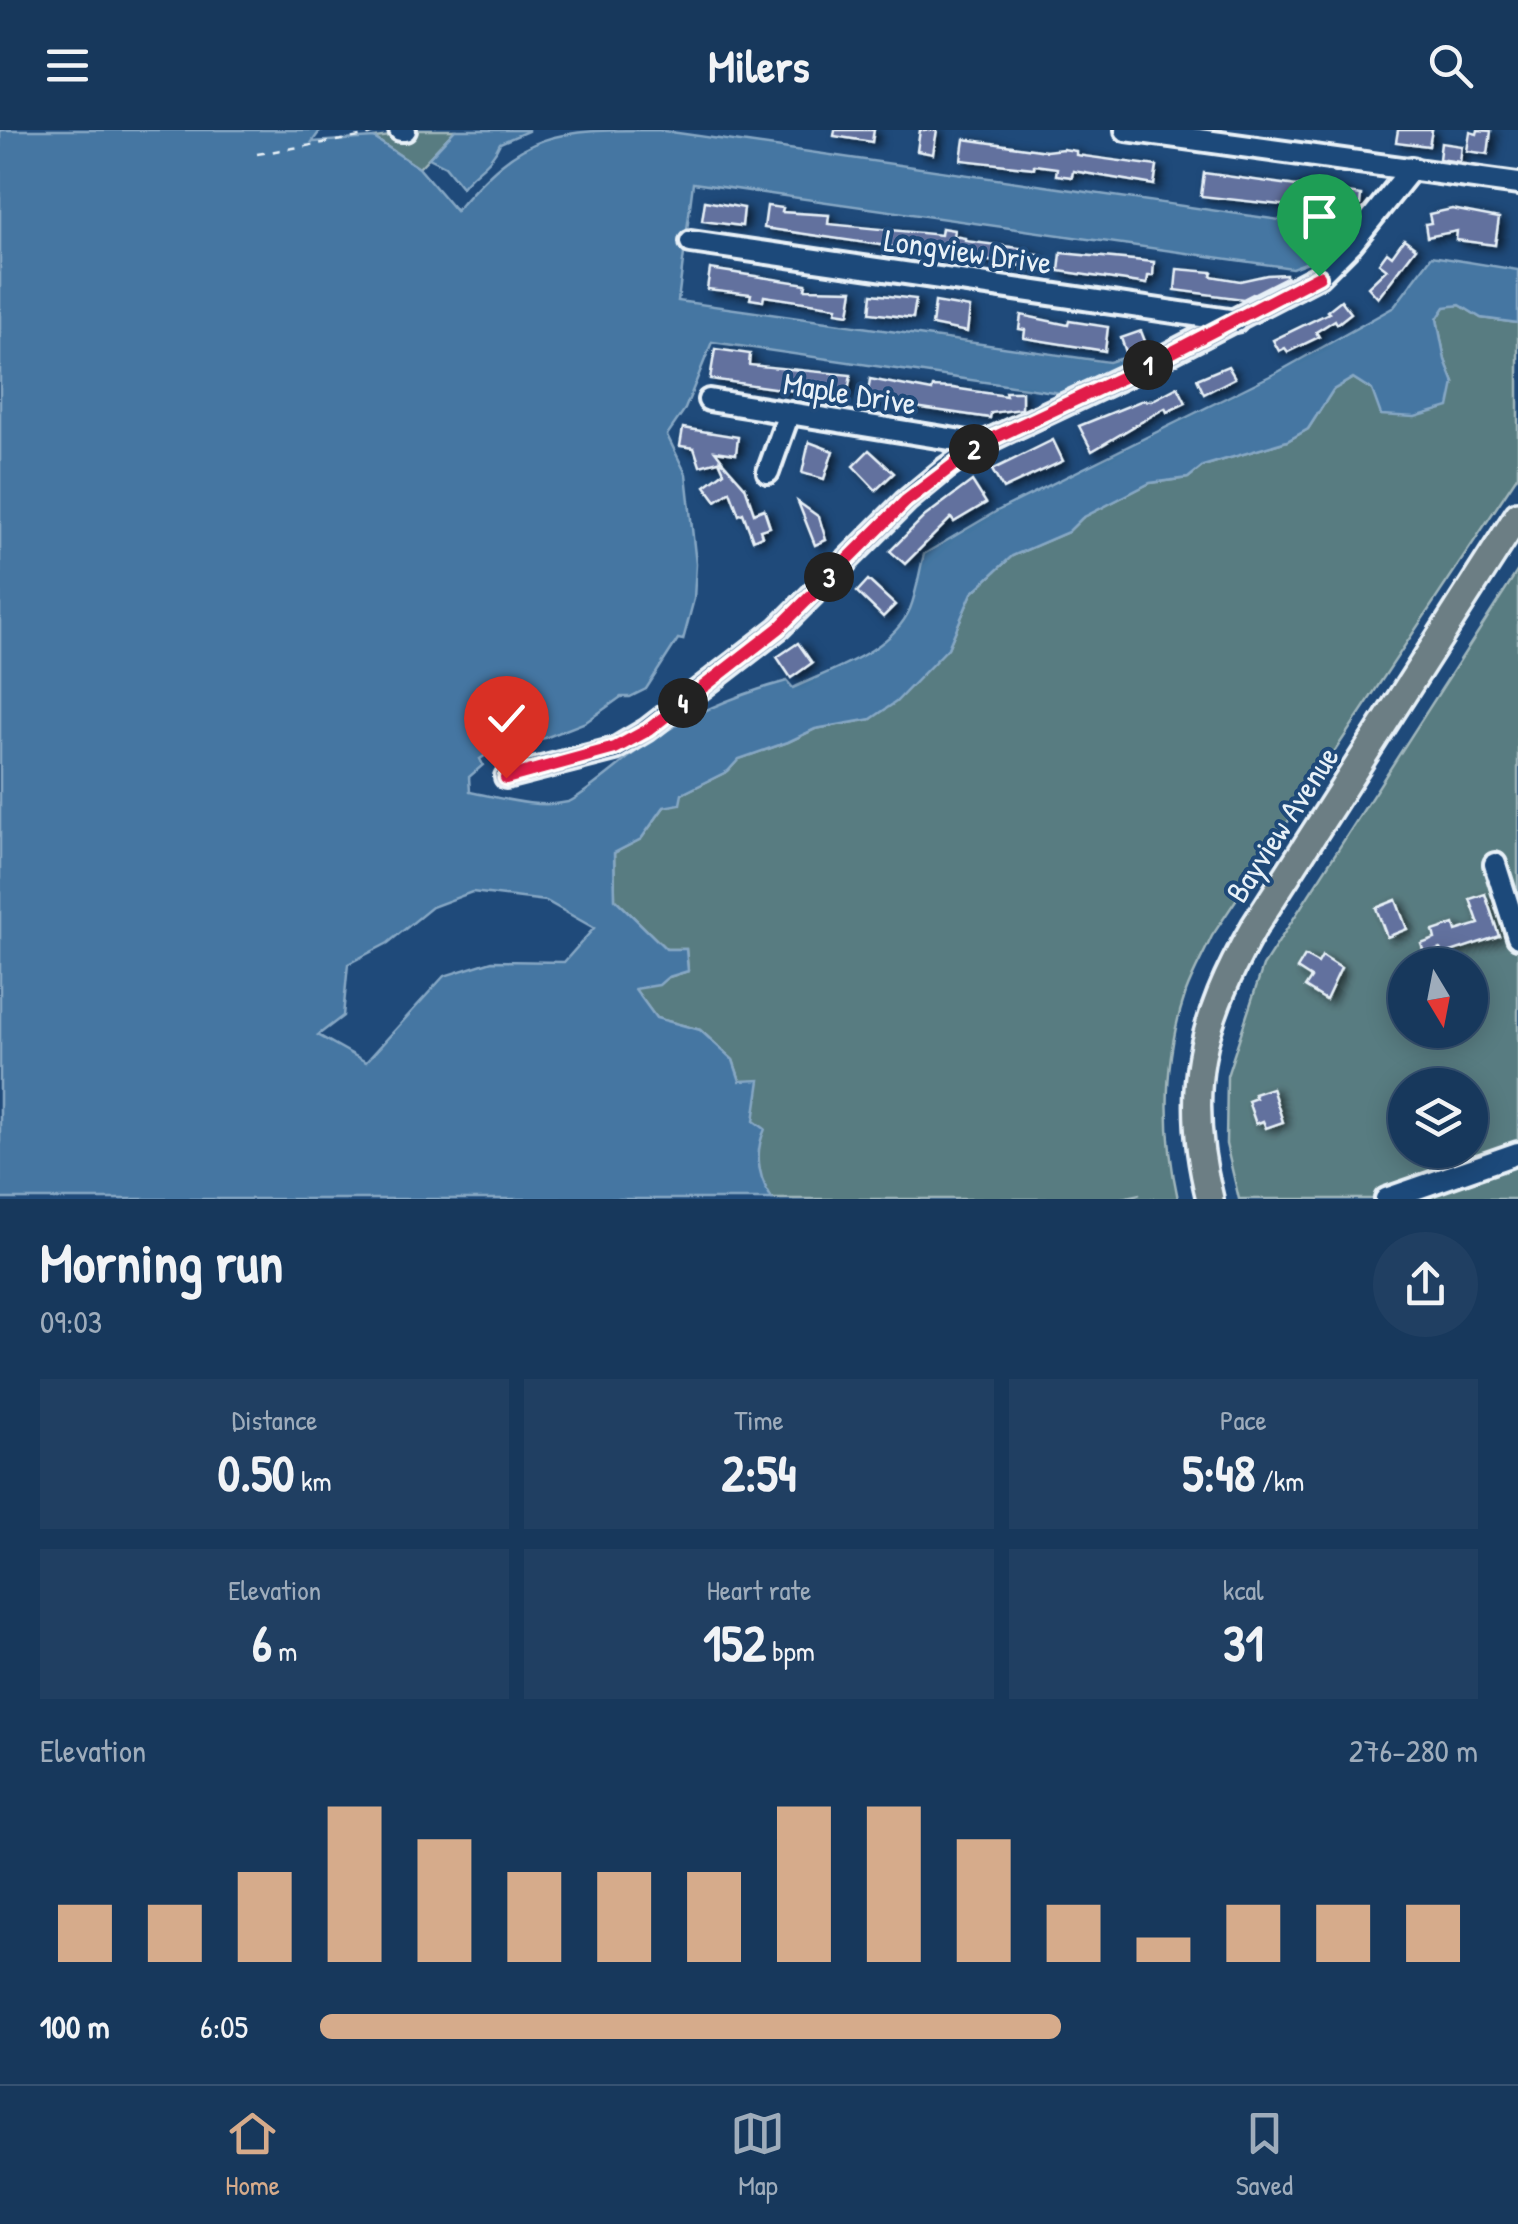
<!DOCTYPE html>
<html lang="en">
<head>
<meta charset="utf-8">
<style>
	body { margin:0; font-family:"Patrick Hand",sans-serif; background:#203f62; color:#f1f3f6; height:100vh; display:flex; flex-direction:column; font-size:38px; white-space:nowrap }
	* { box-sizing:border-box; margin:0 }
	p { font-size:32px; color:#9eacbb }
	.icon { flex:none; width:55px; height:55px; fill:none; stroke:currentColor; stroke-width:2; stroke-linecap:round; stroke-linejoin:round }
	.map { position:relative; height:1069px; overflow:hidden }
	.drawer { display:flex; flex-direction:column; background:#17385c; flex:1 }
	.drawer>* { flex:none }
	.needle { width:65px; rotate:170deg }
	.buttons { position:absolute; left:1388px; top:818px; display:grid; gap:20px }
	.buttons a { display:grid; place-items:center; width:100px; height:100px; border-radius:50%; background:#17385c; box-shadow:0 5px 25px #0003,0 0 0 2px #365272; font-size:50px }
	.pin { position:absolute; display:grid; place-items:center; width:85px; height:85px; color:#fff; margin:-102px -42px; border-radius:50% 50% 50% 0; rotate:-45deg; box-shadow:0 0 10px #0007 }
	.pin .icon { rotate:45deg }
	.km { position:absolute; width:50px; height:50px; margin:-25px; border-radius:50%; background:#222; color:#fff; font-size:28px; line-height:50px; text-align:center }
	.round { display:grid; place-items:center; flex:none; width:105px; height:105px; border-radius:52px; background:#203f62 }
	.head { display:flex; align-items:center; justify-content:space-between; height:170px; padding:0 40px }
	h1 { font-size:55px; font-weight:700; line-height:75px }
	.metrics { display:grid; grid-template-columns:repeat(3,1fr); gap:15px; height:170px; padding:10px 40px }
	.metrics div { display:grid; align-content:center; border-radius:0px; background:#203f62; text-align:center }
	.metrics b { font-size:50px; font-weight:700 }
	.metrics small { font-size:28px; font-weight:400 }
	.metrics p { font-size:28px }
	.chart { height:280px; padding:20px 40px }
	.chart p { display:flex; justify-content:space-between }
	.chart svg { width:100%; height:180px; margin-top:10px; stroke:#d6ab8b; stroke-width:6 }
	ul { padding:0 40px; list-style:none; font-size:32px }
	li { display:grid; grid-template-columns:160px 120px 1fr; align-items:center; height:75px }
	li i { height:25px; border-radius:12px; background:#d6ab8b }
	header { display:flex; justify-content:space-between; align-items:center; height:130px; padding:0 40px; background:#17385c; font-size:45px; font-weight:700 }
	.menu { display:flex; justify-content:space-around; align-items:center; height:140px; border-top:2px solid #365272; background:#17385c; font-size:28px; color:#9eacbb }
	.menu a { display:grid; justify-items:center; gap:5px }
	.menu .selected { color:#d6ab8b }
	.map>svg:first-child { display:block }
	.green { fill:#597c81; stroke:#a0b6bc; stroke-width:2.5; fill-rule:evenodd }
	.water { fill:#4476a2; stroke:#86a7c4; stroke-width:2.5; fill-rule:evenodd }
	.building { fill:#62719e; stroke:#e8f1f8; stroke-width:2.5; filter:url(#shadow) }
	.lines { fill:none; stroke-linecap:round; stroke-linejoin:round }
	.minor-casing { stroke:#e8f1f8; stroke-width:28 }
	.major-casing { stroke:#e8f1f8; stroke-width:32 }
	.path { stroke:#e8f1f8; stroke-width:2.5; stroke-dasharray:8 8; stroke-linecap:butt }
	.minor { stroke:#1f4a7a; stroke-width:20 }
	.major { stroke:#6c7e84; stroke-width:25 }
	.route-casing { stroke:#fff; stroke-width:20 }
	.route { stroke:#e11d48; stroke-width:12 }
	.labels { text-anchor:middle; dominant-baseline:central; stroke-width:8; stroke-linejoin:round; paint-order:stroke }
	.street-label { font-size:32px; fill:#e8f1f8; stroke:#1f4a7a }
</style>
</head>
<body>
<header><svg class="icon" aria-label="menu" viewBox="0 0 24 24"><path d="M4 6h16M4 12h16M4 18h16"/></svg>Milers<svg class="icon" aria-label="search" viewBox="0 0 24 24"><circle cx="10" cy="10" r="6"/><path d="M15 15l6 6"/></svg></header>
<div class="map">
<svg width="1518" height="1069" viewBox="0 0 1518 1069">
	<defs>
		<filter id="shadow"><feDropShadow dx="5.5" dy="3" stdDeviation="5" flood-color="#0009"/></filter>
	</defs>
	<rect width="100%" height="100%" fill="#1f4a7a"/>
	<filter id="ink" filterUnits="userSpaceOnUse"><feTurbulence type="fractalNoise" baseFrequency=".01" numOctaves="2"/><feDisplacementMap in="SourceGraphic" scale="20" xChannelSelector="R" yChannelSelector="G"/><feConvolveMatrix kernelMatrix="1 2 1 2 8 2 1 2 1" color-interpolation-filters="sRGB"/></filter>
	<g filter="url(#ink)">
		<g class="green">
			<polygon points="412,0 455,0 419,38 374,8 407,4"/>
			<path d="M1460,175l21,13 37,5v152l-306,461c-8,18 -19,37 -26,56 -23,68 -23,139 -8,207h-50l12,-5 -23,5h-345l-11,-16 -7,-61 -21,-62 -33,-30 -44,-12 -22,-30 54,-17 -2,-22h-20l-51,-50 -1,-46 27,-14 23,-32 18,-13 46,-23 11,-12 49,-17 27,-13 56,-10 77,-71 24,-55 40,-37 56,-24 14,-14 68,-35 38,-5 15,-12 84,-25 21,-12 25,-39 20,-12 19,12 82,-7 -9,-23 -8,-41 8,-13z"/>
			<path d="M1518,440v629h-279l-13,-55 1,-68 36,-110zM1405,835h65v65h-65zM1405,955h65v65h-65z"/>
		</g>
		<g class="water">
			<path d="M0,0h327l-7,1 -8,11 62,-4 45,30 37,43c67,-81 100,-81 201,-81l692,100 -6,19 -51,19 -599,-85 -15,118 431,61 20,-6 2,9 -64,29 -355,-52 -27,67 -18,26 19,39 10,90 -2,35 -11,41 -5,-1 -32,50 -16,8h-9l-35,25 -41,16 -45,8 -20,13 3,6 -14,12 1,15c32,6 66,17 98,10 11,-2 69,-53 86,-64 42,-26 85,-44 133,-57l6,7c39,-19 98,-36 117,-79 7,-17 9,-37 14,-55l73,-43 281,-139 116,-65 38,-51 86,14v53l-37,-5 -21,-13 -15,2 -8,12 8,41 9,23 -5,24 -34,10 -34,-2 -9,-25 -19,-12 -20,12 -25,39 -21,12 -84,25 -15,12 -38,5 -68,35 -14,14 -56,24 -40,37 -24,55 -52,54 -25,17 -56,10 -27,13 -49,17 -11,12 -46,23 -2,10 -16,3 -23,32 -27,14 1,46 51,50h20l2,22 -20,6 -9,8 -24,4 21,29 44,12 33,30 7,21 20,-1 -6,41 11,8c-11,24 -7,48 7,70h-772zM472,762l74,9 48,27 -30,34 -72,-1 -48,15 -78,86 -48,-27 25,-19 5,-52 40,-21 44,-36z"/>
			<path d="M455,0h73v1l-28,12c-10,23 -23,25 -38,44l-17,-21 -16,-8z"/>
		</g>
		<g class="building">
			<polygon points="835,0 874,0 872,12 834,6"/>
			<polygon points="920,0 937,0 933,24 917,21"/>
			<polygon points="1398,0 1432,0 1429,16 1396,12"/>
			<polygon points="1478,0 1491,1 1488,24 1467,21 1470,2 1477,4"/>
			<polygon points="964,9 1046,21 1063,19 1076,21 1076,25 1157,36 1154,55 1073,41 1072,47 1056,45 1057,38 1034,35 1034,38 961,30"/>
			<polygon points="1441,13 1462,16 1460,32 1439,29"/>
			<polygon points="1204,43 1361,65 1360,75 1353,78 1352,86 1339,84 1337,93 1324,91 1325,80 1201,66"/>
			<polygon points="705,71 744,78 742,96 702,91"/>
			<polygon points="767,76 783,78 782,82 829,85 828,94 941,105 942,98 954,100 953,106 965,108 965,111 1027,119 1026,124 1038,125 1036,138 764,98"/>
			<polygon points="1452,79 1499,88 1495,115 1456,110 1457,101 1427,107 1425,94 1431,93 1429,84"/>
			<polygon points="1404,109 1416,118 1378,168 1368,157 1387,139 1379,133 1387,122 1392,126"/>
			<polygon points="1061,123 1154,132 1153,146 1148,146 1147,154 1059,141"/>
			<polygon points="710,139 806,154 805,159 853,160 849,184 836,182 837,177 764,166 763,171 750,169 751,164 707,159"/>
			<polygon points="1177,139 1212,142 1211,146 1240,151 1267,145 1286,144 1286,147 1243,169 1175,160"/>
			<polygon points="872,164 916,169 913,188 870,183"/>
			<polygon points="1341,170 1351,183 1337,194 1335,190 1316,202 1319,207 1288,222 1285,218 1279,221 1273,210 1329,183 1327,181"/>
			<polygon points="935,172 970,178 967,202 932,195"/>
			<polygon points="1021,185 1068,195 1069,191 1108,197 1105,221 1024,208 1025,200 1019,199"/>
			<polygon points="1141,201 1148,219 1133,227 1131,220 1126,222 1121,208"/>
			<polygon points="715,219 750,224 749,235 851,245 848,262 846,262 845,268 710,249"/>
			<polygon points="1228,236 1235,248 1204,264 1197,249"/>
			<polygon points="870,249 932,261 933,257 953,258 1006,266 1005,262 1022,262 1022,279 991,283 990,288 867,270"/>
			<polygon points="1178,257 1186,273 1167,282 1165,278 1092,321 1079,296 1143,270 1151,271"/>
			<polygon points="683,298 738,307 736,324 715,321 722,330 700,336 694,318 680,316"/>
			<polygon points="1053,310 1063,331 1003,359 992,340"/>
			<polygon points="809,312 833,321 824,349 802,343"/>
			<polygon points="869,320 894,343 876,360 853,336"/>
			<polygon points="723,332 745,357 754,383 764,379 770,397 760,400 762,406 753,410 743,383 739,385 730,361 716,371 705,356 724,342 720,333"/>
			<polygon points="972,351 986,373 954,392 951,388 905,434 890,421 924,387"/>
			<polygon points="798,372 819,387 826,410 815,415"/>
			<polygon points="868,450 895,475 883,487 857,462"/>
			<polygon points="798,513 812,533 791,548 777,527"/>
			<polygon points="1485,764 1499,806 1442,825 1440,819 1425,825 1421,814 1435,809 1433,801 1454,794 1456,801 1479,794 1470,769"/>
			<polygon points="1396,770 1407,799 1387,807 1376,778"/>
			<polygon points="1305,826 1318,833 1322,826 1341,838 1326,870 1305,857 1311,848 1297,839"/>
			<polygon points="1272,958 1283,992 1266,998 1263,991 1256,994 1248,971 1256,968 1254,964"/>
		</g>
		<g class="lines">
			<defs>
				<g id="minor">
					<polyline points="400,0 405,0"/>
					<polyline points="1126,0 1518,54"/>
					<polyline points="691,112 1236,191"/>
					<polyline points="709,270 981,314"/>
					<polyline points="768,342 789,283"/>
					<polyline points="506,647 615,619 647,600 779,498 906,371 946,338 981,314 1138,240 1319,146 1352,113 1412,38"/>
					<polyline points="1495,734 1518,807"/>
					<polyline points="1386,1069 1518,1023"/>
				</g>
				<path id="major" d="M1210,1069c-27,-108 -10,-178 44,-272l264,-412"/>
			</defs>
			<use href="#minor" class="minor-casing"/>
			<use href="#major" class="major-casing"/>
			<polyline class="path" points="257,24 366,6 380,0"/>
			<use href="#minor" class="minor"/>
			<use href="#major" class="major"/>
		</g>
	</g>
	<g class="lines" filter="url(#ink)">
		<defs>
			<polyline id="route" points="506,648 615,618 648,600 779,498 906,371 981,314 1138,240 1319,146"/>
		</defs>
		<use href="#route" class="route-casing"/>
		<use href="#route" class="route"/>
	</g>
	<g class="labels">
		<g class="street-label">
			<text transform="translate(968 121) rotate(8)">Longview Drive</text>
			<text transform="translate(850 263) rotate(9)">Maple Drive</text>
			<text transform="translate(1282 694) rotate(-57)">Bayview Avenue</text>
		</g>
	</g>
</svg>
<div class="buttons">
<a><svg class="needle" viewBox="-14 -14 28 28"><path d="M0-13l5 13h-10z" fill="#e53935"/><path d="M0 13l5-13h-10z" fill="#9eacbb"/></svg></a>
<a><svg class="icon" aria-label="layers" viewBox="0 0 24 24"><path d="M12 4l9 5-9 5-9-5zM3 14l9 5 9-5"/></svg></a>
</div>
<div class="pin" style="left:1319px;top:146px;background:#1e9e55"><svg class="icon" aria-label="arrive" viewBox="0 0 24 24"><path d="M6 21V4h12l-3 4 3 4H6"/></svg></div>
<div class="pin" style="left:506px;top:648px;background:#d93025"><svg class="icon" aria-label="check" viewBox="0 0 24 24"><path d="M5 12l5 5 9-10"/></svg></div>
<b class="km" style="left:1148px;top:235px">1</b>
<b class="km" style="left:974px;top:319px">2</b>
<b class="km" style="left:829px;top:447px">3</b>
<b class="km" style="left:683px;top:573px">4</b>
</div>
<section class="drawer">
<div class="head"><div><h1>Morning run</h1><p>09:03</p></div><a class="round"><svg class="icon" aria-label="share" viewBox="0 0 24 24"><path d="M12 15V3M7 8l5-5 5 5M5 13v7h14v-7"/></svg></a></div>
<div class="metrics">
<div><p>Distance</p><b>0.50<small> km</small></b></div>
<div><p>Time</p><b>2:54</b></div>
<div><p>Pace</p><b>5:48<small> /km</small></b></div>
</div>
<div class="metrics">
<div><p>Elevation</p><b>6<small> m</small></b></div>
<div><p>Heart rate</p><b>152<small> bpm</small></b></div>
<div><p>kcal</p><b>31</b></div>
</div>
<div class="chart"><p><span>Elevation</span>276–280 m</p>
<svg viewBox="0 0 160 44" preserveAspectRatio="none"><path d="M5 44V30M15 44V30M25 44V22M35 44V6M45 44V14M55 44V22M65 44V22M75 44V22M85 44V6M95 44V6M105 44V14M115 44V30M125 44V38M135 44V30M145 44V30M155 44V30"/></svg>
</div>
<ul>
<li><b>100 m</b>6:05<i style="width:64%"></i></li>
</ul>
</section>
<nav class="menu">
<a class="selected"><svg class="icon" aria-label="home" viewBox="0 0 24 24"><path d="M3 11l9-7 9 7M6 9v11h12V9"/></svg>Home</a>
<a><svg class="icon" aria-label="map" viewBox="0 0 24 24"><path d="M3 6l6-2 6 2 6-2v14l-6 2-6-2-6 2zM9 4v14M15 6v14"/></svg>Map</a>
<a><svg class="icon" aria-label="saved" viewBox="0 0 24 24"><path d="M7 4h10v16l-5-4-5 4z"/></svg>Saved</a>
</nav>
</body>
</html>
